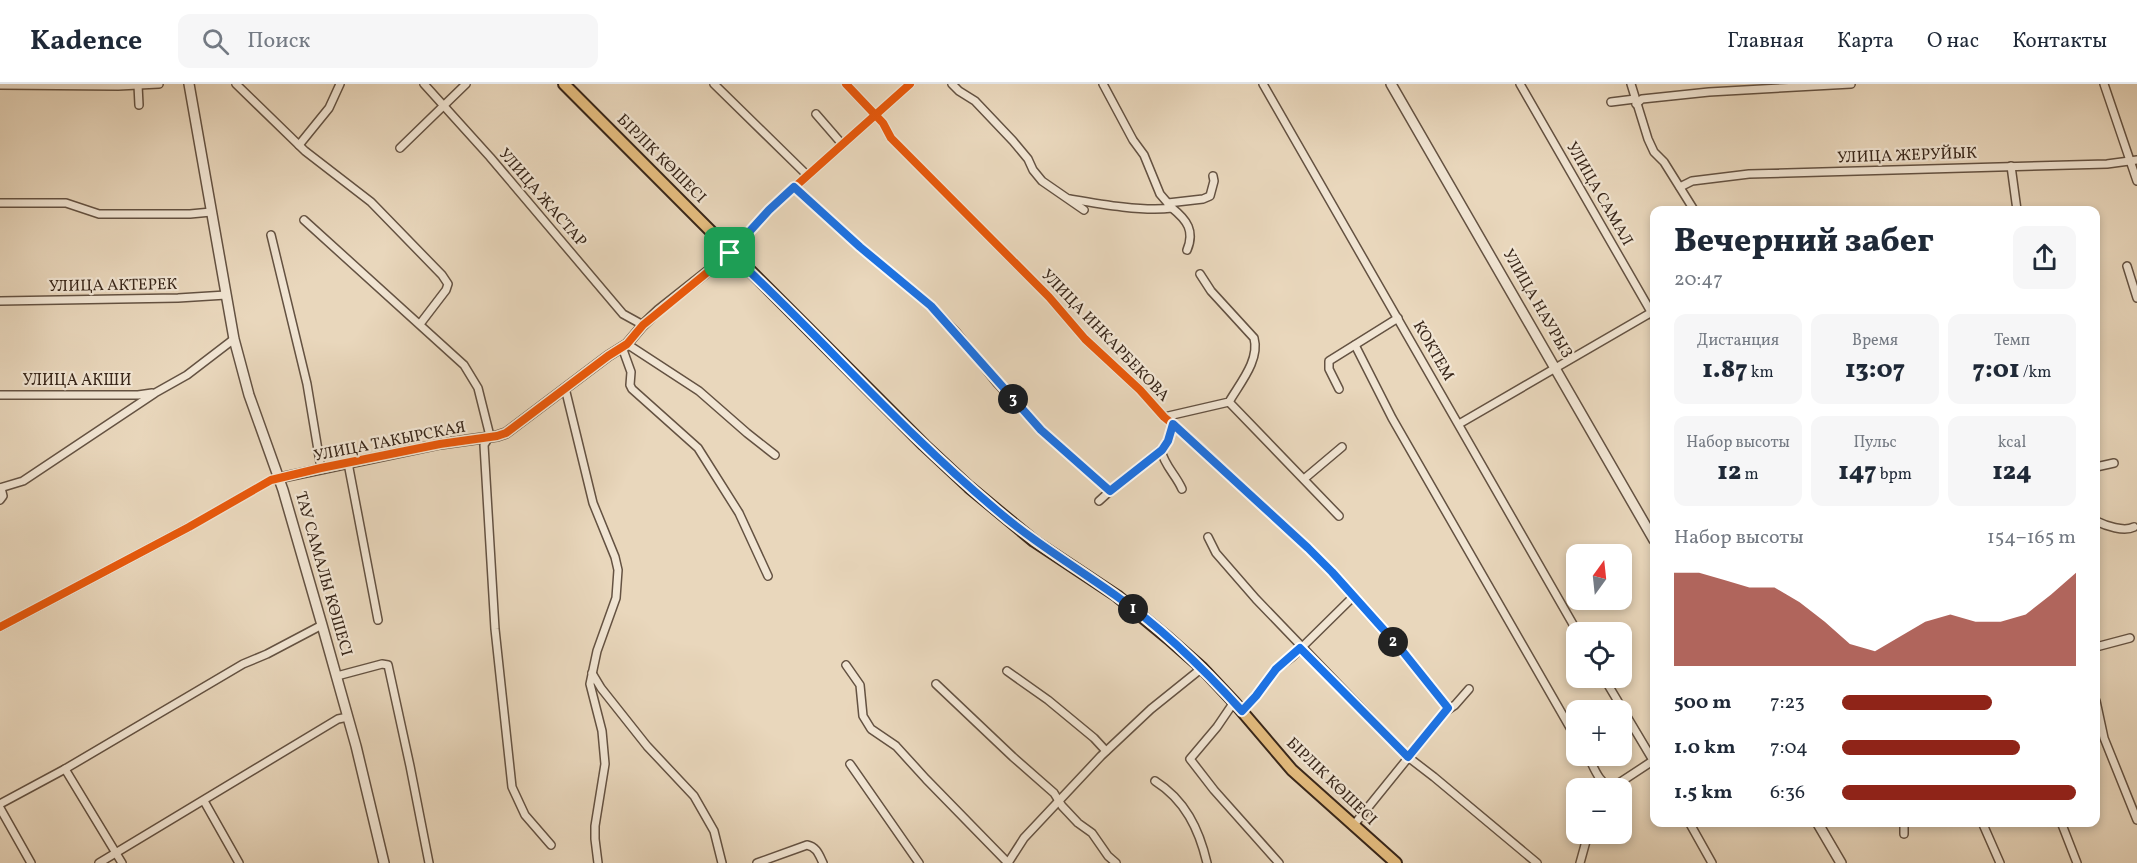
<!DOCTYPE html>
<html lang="ru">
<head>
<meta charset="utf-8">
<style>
	body { margin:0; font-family:Vollkorn,serif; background:#f6f6f7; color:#1f2937; height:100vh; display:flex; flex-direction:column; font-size:22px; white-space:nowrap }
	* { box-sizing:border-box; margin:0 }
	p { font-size:20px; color:#747a83 }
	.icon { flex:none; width:33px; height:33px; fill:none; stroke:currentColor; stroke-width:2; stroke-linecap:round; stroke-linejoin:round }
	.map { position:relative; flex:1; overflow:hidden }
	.side { position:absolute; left:1650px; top:122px; width:450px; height:621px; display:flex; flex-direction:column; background:#fff; border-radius:12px; box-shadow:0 3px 9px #0003 }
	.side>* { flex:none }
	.needle { width:39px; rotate:15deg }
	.controls { position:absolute; left:1566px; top:460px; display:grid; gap:12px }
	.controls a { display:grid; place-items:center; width:66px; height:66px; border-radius:12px; background:#fff; box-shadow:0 3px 9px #0003; font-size:30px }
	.pin { position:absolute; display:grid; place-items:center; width:51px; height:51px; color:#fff; margin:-26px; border-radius:12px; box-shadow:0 3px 9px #0006 }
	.km { position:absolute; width:30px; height:30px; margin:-15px; border-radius:50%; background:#222; color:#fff; font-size:16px; line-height:30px; text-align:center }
	.round { display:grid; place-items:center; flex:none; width:63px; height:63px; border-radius:12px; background:#f6f6f7 }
	.summary { display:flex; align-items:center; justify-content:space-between; height:102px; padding:0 24px }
	h1 { font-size:33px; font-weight:800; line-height:45px }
	.metrics { display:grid; grid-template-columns:repeat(3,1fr); gap:9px; height:102px; padding:6px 24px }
	.metrics div { display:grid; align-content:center; border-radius:12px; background:#f6f6f7; text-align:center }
	.metrics b { font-size:26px; font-weight:800 }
	.metrics small { font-size:16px; font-weight:400 }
	.metrics p { font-size:16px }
	.chart { height:168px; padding:12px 24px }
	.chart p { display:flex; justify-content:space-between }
	.chart svg { width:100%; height:108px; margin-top:6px; fill:#8f2418; opacity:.7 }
	ul { padding:0 24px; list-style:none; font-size:20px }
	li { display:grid; grid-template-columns:96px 72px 1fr; align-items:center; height:45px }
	li i { height:15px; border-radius:8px; background:#8f2418 }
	header { display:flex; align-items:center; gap:36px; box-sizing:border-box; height:84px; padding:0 30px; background:#fff; border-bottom:2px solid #e0e1e3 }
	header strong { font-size:28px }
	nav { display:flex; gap:33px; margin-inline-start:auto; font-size:21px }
	.search { width:420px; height:54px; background:#f6f6f7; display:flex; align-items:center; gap:15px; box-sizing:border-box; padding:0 21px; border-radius:12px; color:#747a83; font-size:22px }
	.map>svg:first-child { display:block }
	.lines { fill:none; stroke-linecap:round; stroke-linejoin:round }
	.minor-casing { stroke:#645242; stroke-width:10 }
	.tertiary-casing { stroke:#645242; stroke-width:12 }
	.primary-casing { stroke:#382619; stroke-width:14 }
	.minor { stroke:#f1e5d3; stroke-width:7 }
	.tertiary { stroke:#f1e5d3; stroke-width:9 }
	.primary { stroke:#e4bc7e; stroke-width:10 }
	.cycleway-casing { stroke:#f1e5d3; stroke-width:11 }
	.cycleway { stroke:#e8590c; stroke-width:8 }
	.route-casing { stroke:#fff; stroke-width:12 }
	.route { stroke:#1a73e8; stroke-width:8 }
	.labels { text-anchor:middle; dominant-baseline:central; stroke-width:4.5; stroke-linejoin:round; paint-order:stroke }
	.street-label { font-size:16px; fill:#382619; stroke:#f1e5d3 }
</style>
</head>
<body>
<header>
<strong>Kadence</strong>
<div class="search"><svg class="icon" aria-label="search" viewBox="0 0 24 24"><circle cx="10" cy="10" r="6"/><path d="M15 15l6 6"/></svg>Поиск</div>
<nav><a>Главная</a><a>Карта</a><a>О нас</a><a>Контакты</a></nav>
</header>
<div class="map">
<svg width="2137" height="779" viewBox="0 0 2137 779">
	<rect width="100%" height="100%" fill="#e9d7bc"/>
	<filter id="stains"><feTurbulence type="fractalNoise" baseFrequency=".00333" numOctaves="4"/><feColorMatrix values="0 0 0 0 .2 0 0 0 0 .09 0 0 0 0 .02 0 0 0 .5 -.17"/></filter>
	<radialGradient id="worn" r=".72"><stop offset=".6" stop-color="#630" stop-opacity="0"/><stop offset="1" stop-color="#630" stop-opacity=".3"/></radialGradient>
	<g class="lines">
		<defs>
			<g id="minor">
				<polyline points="236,0 305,67 371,118 442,191 448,200 446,206 420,240"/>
				<polyline points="424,0 490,73 623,230 643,241"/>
				<polyline points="714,0 807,91"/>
				<polyline points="846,0 883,39 891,54 1049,213 1085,255 1140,306 1164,333 1198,361 1332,488 1400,564 1448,624"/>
				<polyline points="952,0 959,7 975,17 1013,57 1028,75 1033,86 1042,97 1084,126"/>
				<polyline points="1103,0 1133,56 1144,71 1160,110 1172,124"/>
				<polyline points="1263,0 1578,549"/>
				<polyline points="1520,0 1654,233"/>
				<polyline points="1631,0 1648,55 1654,68 1664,78 1694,126"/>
				<polyline points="2104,0 2137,97"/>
				<polyline points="0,1 118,2 159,0"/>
				<polyline points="138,1 139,21"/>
				<polyline points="1611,18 1635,15"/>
				<polyline points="1636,20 1642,15 1709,8 1851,0"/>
				<polyline points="816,30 842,60"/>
				<polyline points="299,61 329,24 340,0"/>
				<polyline points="400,64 466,0"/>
				<polyline points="2011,82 2017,126"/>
				<polyline points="794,103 860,163 931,222 956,248 997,299 1041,346 1110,407 1162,365 1168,357 1173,340"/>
				<polyline points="1680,103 1692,97 1749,90 2107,80 2137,76"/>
				<path d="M1070,115c29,5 74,13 102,9 15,12 23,23 15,42"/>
				<polyline points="0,119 66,119 99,130 190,130 211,128"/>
				<polyline points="1168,119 1203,115 1210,112 1214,97 1213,92"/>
				<polyline points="304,136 464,281 478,304 489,348 489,353 484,361 495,545 512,703 525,731 551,761"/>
				<polyline points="271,151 307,300 321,384"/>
				<polyline points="731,169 769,126 910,0"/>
				<polyline points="2127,182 2137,214"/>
				<polyline points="0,217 178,214 226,211"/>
				<polyline points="627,260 699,307 747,349 775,371"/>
				<polyline points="1355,261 1392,334 1576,654"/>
				<polyline points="622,263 631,288 630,301 632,305 698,364 739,429 768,492"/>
				<polyline points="565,304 593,419 615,473 618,486 616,514 597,567 590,600 602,647 605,680 595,742 595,755 598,779"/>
				<polyline points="1339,305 1329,285 1329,277 1398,234"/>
				<polyline points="0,311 138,311 152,309"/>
				<polyline points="1229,318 1339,432"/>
				<path d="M1164,333l65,-15c11,-19 31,-42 25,-64l-43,-47 -11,-17"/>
				<polyline points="1459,340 1652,228"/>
				<path d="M1161,366c3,15 15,25 21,39"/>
				<polyline points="348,379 378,536"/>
				<polyline points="2096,383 2114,379"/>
				<polyline points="1304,395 1342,363"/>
				<polyline points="0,404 23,397 155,309 187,291 234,255"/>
				<polyline points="0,416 3,412 1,404"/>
				<polyline points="1099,417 1110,407"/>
				<path d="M2096,437c10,5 28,11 38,6"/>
				<polyline points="1208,453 1216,469 1256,515 1408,673 1434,693 1537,779"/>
				<polyline points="0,543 189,443 271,396 279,394"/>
				<polyline points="2096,563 2130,554"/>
				<polyline points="846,581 860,601 863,632 871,645 896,662 926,695 1008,779"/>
				<polyline points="1007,587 1048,616 1094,654 1106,667"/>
				<polyline points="592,589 601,604 647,662 694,712 714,747 722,779"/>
				<polyline points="337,592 382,580 388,581 410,682 429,779"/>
				<polyline points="1604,594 1654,678"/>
				<polyline points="936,600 1013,673 1054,709 1062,722 1078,739 1092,749 1108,772 1116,779"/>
				<polyline points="2096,617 2104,654 2137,736"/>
				<polyline points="1234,618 1217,643 1190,675 1214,706 1279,779"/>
				<polyline points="1242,627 1256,612 1276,585 1292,573 1353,513"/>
				<path d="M1588,672c6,11 11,29 25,31l41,-27"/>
				<polyline points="850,680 919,779"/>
				<polyline points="65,685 122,779"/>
				<path d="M1155,697c30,19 44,48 52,82"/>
				<polyline points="204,717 239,779"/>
				<polyline points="0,720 65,685 243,580 267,570 322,541"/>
				<polyline points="0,724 31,779"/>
				<polyline points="1689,738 1712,779"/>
				<polyline points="1904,738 1904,750"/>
				<polyline points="1982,738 2000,779"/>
				<polyline points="2061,738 2077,779"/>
				<polyline points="1353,742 1446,627 1455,621 1469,605"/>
				<polyline points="99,779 338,635 348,633"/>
				<path d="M757,779l50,-18c10,2 12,10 16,18"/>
				<polyline points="1008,779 1024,754 1101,672 1151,625 1202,584"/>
				<polyline points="1580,779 1588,750"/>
			</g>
			<g id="tertiary">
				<polyline points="189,0 234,255 249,311 283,406 322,541 356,662 384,779"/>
				<polyline points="1391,0 1654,456"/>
				<polyline points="279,394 440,360 497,352 506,349 608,272 627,260 643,241 659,226 731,169"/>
				<polyline points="1817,738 1841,779"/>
			</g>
			<polyline id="primary" points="564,0 924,361 969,403 1034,457 1117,512 1168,554 1202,584 1234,618 1292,686 1396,779"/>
		</defs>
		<use href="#minor" class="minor-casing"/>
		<use href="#tertiary" class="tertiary-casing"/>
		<use href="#primary" class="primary-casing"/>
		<use href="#minor" class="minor"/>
		<use href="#tertiary" class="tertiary"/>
		<use href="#primary" class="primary"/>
		<defs>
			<g id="cycleway">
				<polyline points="846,0 883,39 891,54 1049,213 1085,255 1140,306 1164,333 1198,361 1332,488 1400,564 1448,624"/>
				<polyline points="0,543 189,443 271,396 321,384 440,360 497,352 506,349 608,272 627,260 643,241 731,169 769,126 910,0"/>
			</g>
		</defs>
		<use href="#cycleway" class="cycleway-casing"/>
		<use href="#cycleway" class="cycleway"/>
	</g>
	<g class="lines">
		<defs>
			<path id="route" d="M794,103l66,60 71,59 110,124 69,61 52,-41 6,-9 5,-17 135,124 24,24 68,76 48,60 -40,49 -108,-109 -24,21 -20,27 -14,15c-38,-42 -80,-83 -127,-116 -41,-29 -83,-54 -121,-87 -94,-79 -174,-172 -264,-255l39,-43z"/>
		</defs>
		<use href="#route" class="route-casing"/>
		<use href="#route" class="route"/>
	</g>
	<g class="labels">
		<g class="street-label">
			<text transform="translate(1907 72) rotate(-2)">УЛИЦА ЖЕРУЙЫК</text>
			<text transform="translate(661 75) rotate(45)">БІРЛІК КӨШЕСІ</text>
			<text transform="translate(1599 110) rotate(60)">УЛИЦА САМАЛ</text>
			<text transform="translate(542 114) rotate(49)">УЛИЦА ЖАСТАР</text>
			<text transform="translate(113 202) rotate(-1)">УЛИЦА АКТЕРЕК</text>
			<text transform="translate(1537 220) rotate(60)">УЛИЦА НАУРЫЗ</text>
			<text transform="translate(1105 252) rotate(46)">УЛИЦА ИНКАРБЕКОВА</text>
			<text transform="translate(1433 267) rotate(60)">КОКТЕМ</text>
			<text x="77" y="297">УЛИЦА АКШИ</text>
			<text transform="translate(390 358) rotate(-11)">УЛИЦА ТАКЫРСКАЯ</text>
			<text transform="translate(323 490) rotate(74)">ТАУ САМАЛЫ КӨШЕСІ</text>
			<text transform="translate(1331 698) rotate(44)">БІРЛІК КӨШЕСІ</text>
		</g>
	</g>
	<rect width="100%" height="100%" filter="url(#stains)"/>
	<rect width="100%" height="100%" fill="url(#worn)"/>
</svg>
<div class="controls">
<a><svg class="needle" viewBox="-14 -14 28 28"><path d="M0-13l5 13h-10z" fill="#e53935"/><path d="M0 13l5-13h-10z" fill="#747a83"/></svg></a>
<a><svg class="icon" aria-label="locate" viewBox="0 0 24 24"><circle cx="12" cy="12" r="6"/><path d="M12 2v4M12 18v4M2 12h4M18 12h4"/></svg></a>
<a>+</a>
<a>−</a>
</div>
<div class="pin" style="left:730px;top:169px;background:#1e9e55"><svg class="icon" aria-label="arrive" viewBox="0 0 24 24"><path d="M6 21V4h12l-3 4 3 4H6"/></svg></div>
<b class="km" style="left:1133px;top:525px">1</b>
<b class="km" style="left:1393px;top:558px">2</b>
<b class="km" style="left:1013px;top:315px">3</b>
<section class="side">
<div class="summary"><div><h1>Вечерний забег</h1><p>20:47</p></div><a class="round"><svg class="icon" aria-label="share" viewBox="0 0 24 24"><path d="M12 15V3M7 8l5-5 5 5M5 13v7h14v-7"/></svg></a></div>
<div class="metrics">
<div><p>Дистанция</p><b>1.87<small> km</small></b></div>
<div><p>Время</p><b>13:07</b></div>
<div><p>Темп</p><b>7:01<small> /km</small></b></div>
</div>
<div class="metrics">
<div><p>Набор высоты</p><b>12<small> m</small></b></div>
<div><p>Пульс</p><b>147<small> bpm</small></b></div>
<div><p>kcal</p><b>124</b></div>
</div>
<div class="chart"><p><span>Набор высоты</span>154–165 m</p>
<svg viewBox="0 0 160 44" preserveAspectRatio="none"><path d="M0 44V6L10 6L20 9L30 12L40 12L50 18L60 26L70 35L80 38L90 32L100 26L110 23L120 26L130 26L140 23L150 15L160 6V44z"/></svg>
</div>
<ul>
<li><b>500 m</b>7:23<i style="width:64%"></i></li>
<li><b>1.0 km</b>7:04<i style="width:76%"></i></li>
<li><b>1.5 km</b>6:36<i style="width:100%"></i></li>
</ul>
</section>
</div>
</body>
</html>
